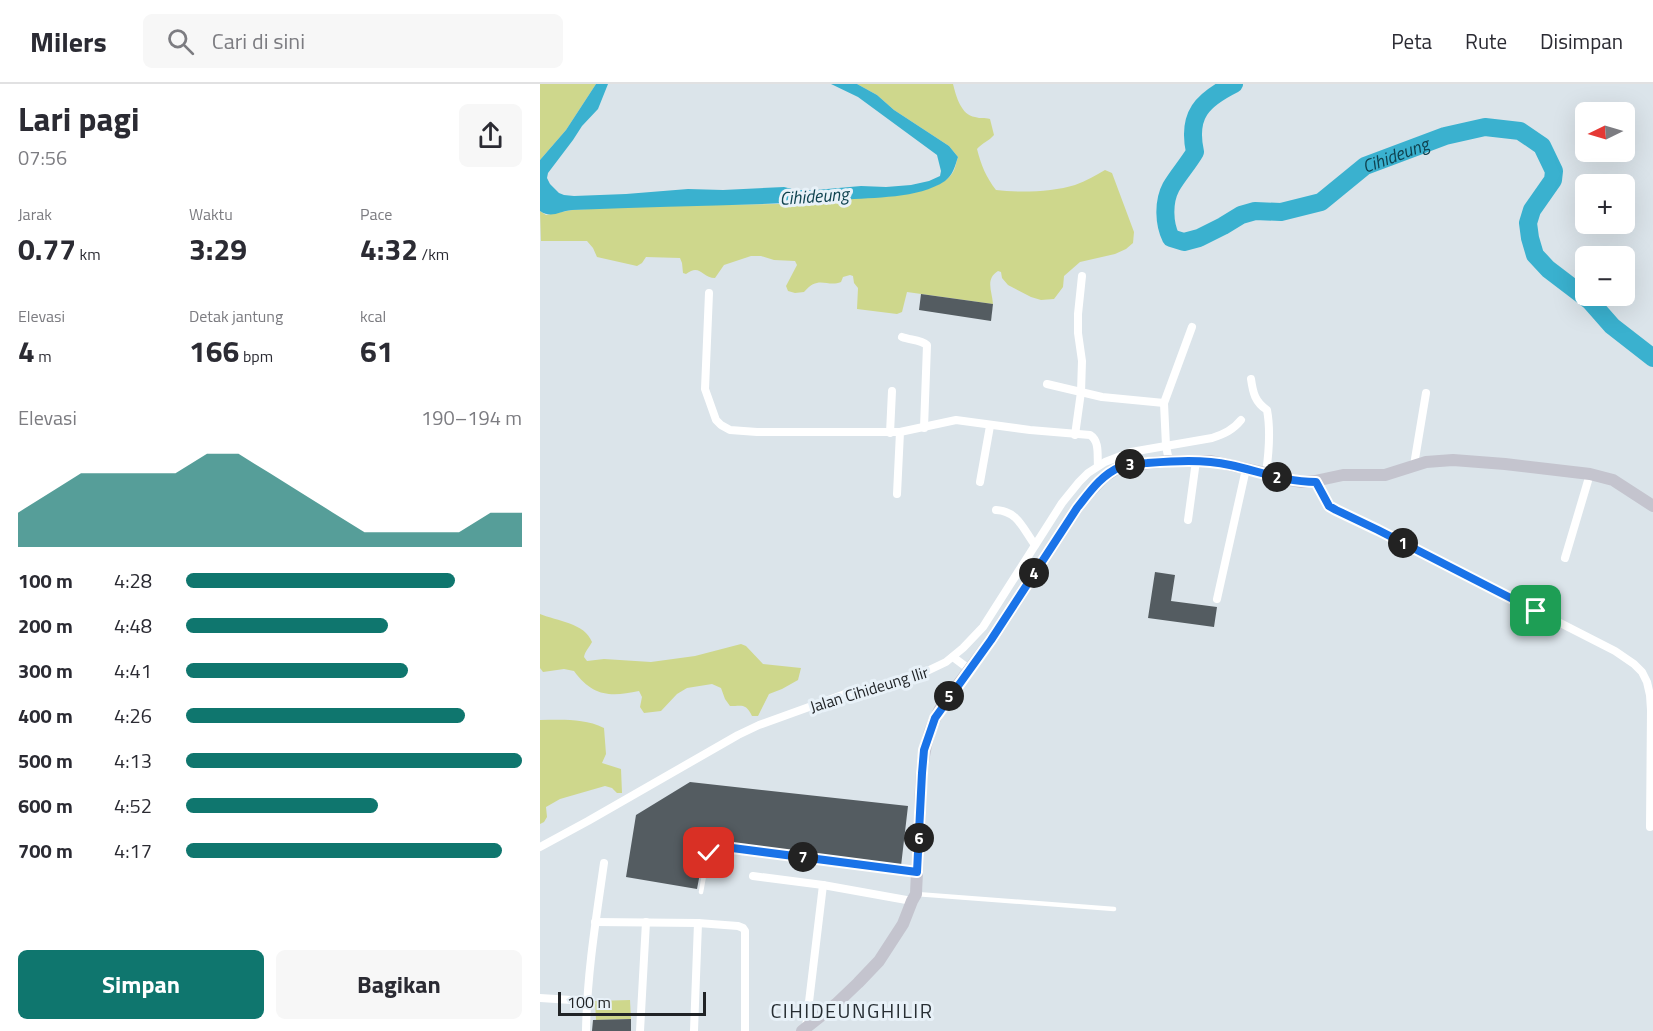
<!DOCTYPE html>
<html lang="id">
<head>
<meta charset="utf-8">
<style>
	body { margin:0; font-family:"Titillium Web",sans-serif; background:#f7f7f7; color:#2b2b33; height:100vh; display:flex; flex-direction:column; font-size:22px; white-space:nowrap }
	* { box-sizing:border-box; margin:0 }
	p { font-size:20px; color:#7c7c81 }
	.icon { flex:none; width:33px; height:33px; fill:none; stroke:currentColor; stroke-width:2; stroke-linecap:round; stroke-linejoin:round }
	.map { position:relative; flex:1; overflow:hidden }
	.panel { display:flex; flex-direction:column; background:#fff; width:540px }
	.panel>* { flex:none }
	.needle { width:39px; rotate:265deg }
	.fabs { position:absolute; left:1035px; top:18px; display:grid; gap:12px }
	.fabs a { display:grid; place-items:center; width:60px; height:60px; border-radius:9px; background:#fff; box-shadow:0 6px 24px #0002; font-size:30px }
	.scale { position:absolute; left:18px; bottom:15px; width:148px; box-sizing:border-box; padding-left:6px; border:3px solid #202326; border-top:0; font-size:16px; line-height:21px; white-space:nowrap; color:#202326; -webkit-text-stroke:4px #e8f1f8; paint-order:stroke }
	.pin { position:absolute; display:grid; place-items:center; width:51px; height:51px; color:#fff; margin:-26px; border-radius:12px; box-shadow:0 3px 9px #0006 }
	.km { position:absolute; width:30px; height:30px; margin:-15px; border-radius:50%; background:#222; color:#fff; font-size:16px; line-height:30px; text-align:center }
	.round { display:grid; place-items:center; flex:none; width:63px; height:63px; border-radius:9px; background:#f7f7f7 }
	.summary { display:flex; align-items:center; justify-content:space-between; height:102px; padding:0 18px }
	h1 { font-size:33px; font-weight:700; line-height:45px }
	.figures { display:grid; grid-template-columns:repeat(3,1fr); gap:9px; height:102px; padding:6px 18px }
	.figures div { display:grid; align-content:center }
	.figures b { font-size:30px; font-weight:700 }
	.figures small { font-size:16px; font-weight:400 }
	.figures p { font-size:16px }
	.chart { height:168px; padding:12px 18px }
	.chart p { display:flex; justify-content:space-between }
	.chart svg { width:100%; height:108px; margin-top:6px; fill:#0f766e; opacity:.7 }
	.cta { display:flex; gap:12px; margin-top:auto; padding:12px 18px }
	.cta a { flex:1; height:69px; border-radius:9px; background:#0f766e; color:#fff; font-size:24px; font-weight:700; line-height:69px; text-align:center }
	.cta a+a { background:#f7f7f7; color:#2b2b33 }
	ul { padding:0 18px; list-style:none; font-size:20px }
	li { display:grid; grid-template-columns:96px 72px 1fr; align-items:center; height:45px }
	li i { height:15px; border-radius:8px; background:#0f766e }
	header { display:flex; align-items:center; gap:36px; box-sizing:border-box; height:84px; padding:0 30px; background:#fff; border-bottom:2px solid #e1e1e2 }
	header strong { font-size:28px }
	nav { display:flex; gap:33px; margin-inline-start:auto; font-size:21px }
	.search { width:420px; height:54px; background:#f7f7f7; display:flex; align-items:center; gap:15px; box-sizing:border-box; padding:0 21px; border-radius:9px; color:#7c7c81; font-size:22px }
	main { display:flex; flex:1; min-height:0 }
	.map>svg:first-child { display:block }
	.green { fill:#ced78c }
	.water { fill:#3ab1cf }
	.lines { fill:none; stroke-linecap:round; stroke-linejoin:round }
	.river { stroke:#3ab1cf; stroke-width:18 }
	.building { fill:#545c61 }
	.service { stroke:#fff; stroke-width:4.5 }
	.minor { stroke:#fff; stroke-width:8 }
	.secondary { stroke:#c4c4ce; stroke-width:12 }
	.route-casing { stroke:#fff; stroke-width:12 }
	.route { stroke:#1a73e8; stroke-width:8 }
	.labels { text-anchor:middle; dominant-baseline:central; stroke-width:6; stroke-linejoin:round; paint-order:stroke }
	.street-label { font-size:16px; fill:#202326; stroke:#e8f1f8 }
	.water-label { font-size:18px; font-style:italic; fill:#0f424f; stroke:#e8f1f8 }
	.quarter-label { font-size:20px; letter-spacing:1.5px; fill:#272e33; stroke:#e8f1f8 }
</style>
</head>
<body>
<header>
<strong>Milers</strong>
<div class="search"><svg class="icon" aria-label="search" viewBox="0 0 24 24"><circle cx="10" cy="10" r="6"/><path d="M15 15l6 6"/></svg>Cari di sini</div>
<nav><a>Peta</a><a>Rute</a><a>Disimpan</a></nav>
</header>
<main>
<section class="panel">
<div class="summary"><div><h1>Lari pagi</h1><p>07:56</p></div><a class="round"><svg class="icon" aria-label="share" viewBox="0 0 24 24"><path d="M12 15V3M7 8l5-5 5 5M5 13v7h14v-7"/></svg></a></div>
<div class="figures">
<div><p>Jarak</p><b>0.77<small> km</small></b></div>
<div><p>Waktu</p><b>3:29</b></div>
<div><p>Pace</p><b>4:32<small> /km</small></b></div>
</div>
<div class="figures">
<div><p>Elevasi</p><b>4<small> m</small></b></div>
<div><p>Detak jantung</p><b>166<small> bpm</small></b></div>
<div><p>kcal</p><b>61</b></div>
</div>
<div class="chart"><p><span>Elevasi</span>190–194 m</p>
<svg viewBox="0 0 160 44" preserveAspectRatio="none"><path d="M0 44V30L10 22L20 14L30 14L40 14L50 14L60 6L70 6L80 14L90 22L100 30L110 38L120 38L130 38L140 38L150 30L160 30V44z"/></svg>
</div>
<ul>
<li><b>100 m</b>4:28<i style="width:80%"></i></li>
<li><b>200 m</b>4:48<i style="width:60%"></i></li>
<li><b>300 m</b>4:41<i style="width:66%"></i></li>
<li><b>400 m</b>4:26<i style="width:83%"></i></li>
<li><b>500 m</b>4:13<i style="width:100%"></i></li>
<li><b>600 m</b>4:52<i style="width:57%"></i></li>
<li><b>700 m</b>4:17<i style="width:94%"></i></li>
</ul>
<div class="cta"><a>Simpan</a><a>Bagikan</a></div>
</section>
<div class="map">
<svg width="1113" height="947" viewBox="0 0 1113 947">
	<rect width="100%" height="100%" fill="#dbe4ea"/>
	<g class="green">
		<polygon points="0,0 56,0 26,46 0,76"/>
		<path d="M317,0h96c3,12 8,31 22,33 6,2 9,0 15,2l4,16c-5,6 -12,8 -17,14 4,16 9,28 19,41 23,3 57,2 79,-5 11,-4 21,-10 30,-15l7,3 22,59 -1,11 -7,6 -11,5 -35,8 -16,14 -1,11 -9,12 -13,1 -10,-3 -23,-12 -6,-7 -1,-6 -3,-1c-13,8 -6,20 -5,33l-86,-12 -5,20 -5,2 -40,-5 1,-21 -4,-5 -1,-7 -3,-1 -7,2 -2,5c-14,6 -22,-8 -37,10l-9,1 -7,-2 -2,-5 11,-21 -2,-4 -21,-1 -13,-4h-10l-27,9 -9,13c-13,0 -15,-15 -29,-4l-3,-1 -1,-10 -2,-5 -34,-1 -4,6 -5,3 -40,-9 -4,-9 -6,-7h-46l-1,-30 6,4 26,-5 69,-4 138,-2 119,-9c14,-1 44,-8 53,-20 4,-4 5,-12 7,-18l-9,-11 -55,-36 -17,-15z"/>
		<path d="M0,530c17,7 45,9 52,28 -3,6 -7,9 -8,15l3,4 17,-2 47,3 44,-6 46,-12 5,2 17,18 38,4 -3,12 -16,9 -13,5 -11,22h-6c-6,-13 -10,-10 -22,-10l-5,-7 -4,-11 -9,-4 -25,4 -10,6 -16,17 -17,2 -4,-6 2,-10 -3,-6c-28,6 -46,6 -65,-20l-10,-2 -21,3 -3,-4z"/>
		<path d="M0,636c22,0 43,-2 64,8l2,26 -4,9 19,6 1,24h-5l-5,-5 -7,-2 -45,13 -14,8 1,10 -3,5 -4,2z"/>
		<polygon points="90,916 91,935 56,936 55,917"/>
	</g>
	<path class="water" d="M56,0h12l-10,25 -16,17 -9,14 -25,33 -1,5 3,6 9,9 5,2 10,1 52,-2 62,-5 35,1 61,-3 12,3h20l45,-4 25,1 25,-2 18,-4 11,-5 1,-5 -4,-16 -79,-58 -27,-13h26l20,11 17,15 55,36 9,11c-3,9 -5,18 -13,24 -27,18 -71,16 -103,19 -90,6 -180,6 -270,10 -13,1 -20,9 -32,1v-51l26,-30z"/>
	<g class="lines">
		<path class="river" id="s1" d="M694,0c-32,16 -47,31 -39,68 -7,12 -17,23 -24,35 -8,15 -7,37 0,51l13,4 15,-4 24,-12 18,-11 14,-4 26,1 40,-10 44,-36 80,-30 40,-9 35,4 22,15 12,25 -1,9 -21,30 -4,13 2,15 5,17 13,14 42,32 22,25 41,32"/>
	</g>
	<g class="building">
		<polygon points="381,210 453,220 451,237 379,226"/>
		<polygon points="615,488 635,491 631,517 677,523 674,543 608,534"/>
		<polygon points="150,698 368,722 361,782 172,757 169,758 165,763 157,805 86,793 96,731"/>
		<polygon points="91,935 91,947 52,947 53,936"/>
	</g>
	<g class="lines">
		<g class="service">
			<polyline points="161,808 169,764 172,761 374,788"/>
			<polyline points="376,810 574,825"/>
		</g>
		<g class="minor">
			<polyline points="169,209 165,305 176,336 181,341 190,346 217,348 360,348"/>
			<path d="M362,253c8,3 19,3 25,8l-3,83"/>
			<path d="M711,295c2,14 4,23 16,31 4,21 2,42 -1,63"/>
			<polyline points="507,300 562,313 624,319"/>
			<polyline points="350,349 352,307"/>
			<polyline points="535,351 541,308 542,277 538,249 538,230 542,192"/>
			<polyline points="629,377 626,362 624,319 652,243"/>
			<polyline points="874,381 886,309"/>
			<polyline points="775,397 789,422 796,426 838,446 1075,567 1094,580 1102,588 1107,598 1110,611 1111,626 1110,743"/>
			<polyline points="440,398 450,342"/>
			<path d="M357,410l3,-62 56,-12 74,10 60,5c10,6 7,21 8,31"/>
			<path d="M456,426c22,1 27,19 39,35"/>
			<polyline points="648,436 656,377"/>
			<polyline points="1025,474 1050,390"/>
			<polyline points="677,515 706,385"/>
			<polyline points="413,573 429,585"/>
			<path d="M0,763l48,-26 150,-86 21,-10 86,-31 41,-9 39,-13 21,-10 17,-14 20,-21 79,-124 17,-21 9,-9 17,-11 26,-10 81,-14c12,-4 21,-8 29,-18"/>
			<polyline points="213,792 283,801 372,817"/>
			<polyline points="55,838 158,839 198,842 203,844 205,847 205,947"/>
			<polyline points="0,914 47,917"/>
			<polyline points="266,943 283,801"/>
			<path d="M46,947c1,-57 10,-112 18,-168"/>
			<polyline points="100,947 106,838"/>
			<polyline points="154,947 158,839"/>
		</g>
		<path class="secondary" d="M262,947l34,-27 22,-21 21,-22 24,-37 9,-23 4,-7c1,-27 3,-53 4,-80 1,-36 1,-72 20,-105l51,-69 86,-132 12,-15 15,-16 17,-11 48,-5h42l55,12 18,6 18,3 13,-1 28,-6h42l41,-13 27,-2 52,4 85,10 23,6 40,26"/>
	</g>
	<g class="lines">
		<defs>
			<path id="route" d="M169,769v-5l3,-3 5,1 200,26 5,-99 2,-23 11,-32 56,-78 86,-132c12,-15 24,-33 43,-41 8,-4 18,-4 27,-4 27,-2 56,-4 83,2 28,6 56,17 86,17l13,24 7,4 42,20 158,81"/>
		</defs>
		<use href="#route" class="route-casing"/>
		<use href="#route" class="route"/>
	</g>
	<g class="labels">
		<g class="street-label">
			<text transform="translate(329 605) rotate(-17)">Jalan Cihideung Ilir</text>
		</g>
		<g class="water-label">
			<text stroke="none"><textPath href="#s1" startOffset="430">Cihideung</textPath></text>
			<text transform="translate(274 112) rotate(-4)">Cihideung</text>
		</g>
		<g class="quarter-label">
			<text x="312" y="926">CIHIDEUNGHILIR</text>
		</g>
	</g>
</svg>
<div class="fabs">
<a><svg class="needle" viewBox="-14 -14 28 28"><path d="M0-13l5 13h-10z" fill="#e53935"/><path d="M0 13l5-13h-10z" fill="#7c7c81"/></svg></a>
<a>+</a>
<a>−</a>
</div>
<div class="scale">100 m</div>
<div class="pin" style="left:996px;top:527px;background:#1e9e55"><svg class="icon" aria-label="arrive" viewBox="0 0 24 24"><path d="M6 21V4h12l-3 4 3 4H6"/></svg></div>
<div class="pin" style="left:169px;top:769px;background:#d93025"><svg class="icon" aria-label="check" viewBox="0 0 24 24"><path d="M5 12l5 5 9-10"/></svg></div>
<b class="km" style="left:863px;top:459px">1</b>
<b class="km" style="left:737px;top:393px">2</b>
<b class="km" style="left:590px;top:380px">3</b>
<b class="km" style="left:494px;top:489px">4</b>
<b class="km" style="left:409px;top:612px">5</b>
<b class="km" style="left:379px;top:754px">6</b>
<b class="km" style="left:263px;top:773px">7</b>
</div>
</main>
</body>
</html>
